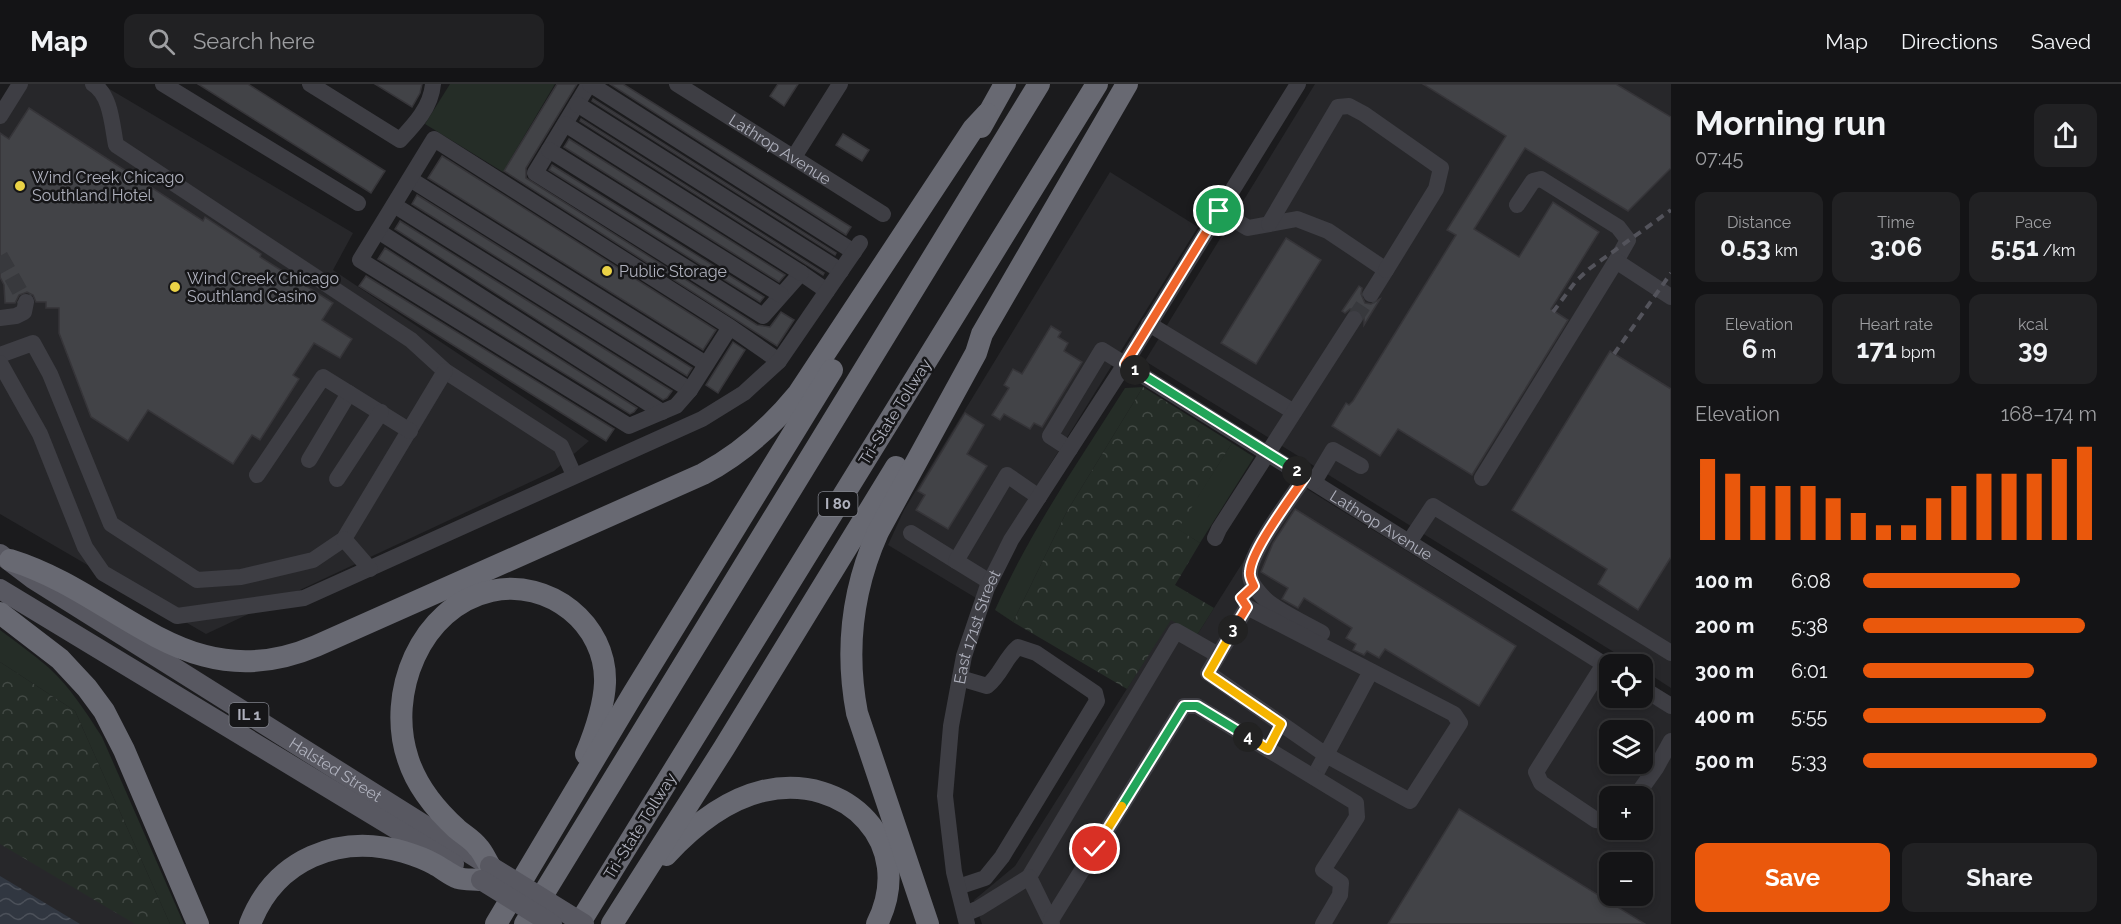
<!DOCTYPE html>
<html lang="en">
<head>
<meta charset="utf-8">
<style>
	body { margin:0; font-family:Raleway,sans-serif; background:#212123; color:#f1f3f6; height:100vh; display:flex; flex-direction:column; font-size:22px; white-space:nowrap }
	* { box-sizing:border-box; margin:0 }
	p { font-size:20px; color:#9d9ea1 }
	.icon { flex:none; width:33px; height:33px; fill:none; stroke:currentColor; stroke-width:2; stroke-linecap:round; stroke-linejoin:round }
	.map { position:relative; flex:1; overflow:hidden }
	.side { display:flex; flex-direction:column; background:#141416; width:450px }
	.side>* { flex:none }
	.buttons { position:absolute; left:1599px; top:570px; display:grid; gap:12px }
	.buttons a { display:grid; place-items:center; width:54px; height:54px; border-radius:12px; background:#141416; box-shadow:0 3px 9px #0003,0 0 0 2px #333335; font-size:30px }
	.pin { position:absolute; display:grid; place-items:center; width:51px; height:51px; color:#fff; margin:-26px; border:3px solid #fff; border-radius:50%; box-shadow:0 2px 6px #0007 }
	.km { position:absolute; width:30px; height:30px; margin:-15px; border-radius:50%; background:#222; color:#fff; font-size:16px; line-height:30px; text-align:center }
	.round { display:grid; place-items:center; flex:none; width:63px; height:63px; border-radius:12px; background:#212123 }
	.headline { display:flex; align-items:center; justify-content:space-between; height:102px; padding:0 24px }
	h1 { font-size:33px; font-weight:700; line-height:45px }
	.metrics { display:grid; grid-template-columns:repeat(3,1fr); gap:9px; height:102px; padding:6px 24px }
	.metrics div { display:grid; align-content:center; border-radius:12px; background:#212123; text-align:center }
	.metrics b { font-size:26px; font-weight:700 }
	.metrics small { font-size:16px; font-weight:400 }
	.metrics p { font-size:16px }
	.chart { height:168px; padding:12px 24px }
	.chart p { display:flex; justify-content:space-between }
	.chart svg { width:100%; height:108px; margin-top:6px; stroke:#ea580c; stroke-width:6 }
	.primary-button { display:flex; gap:12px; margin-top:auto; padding:12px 24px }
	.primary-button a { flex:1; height:69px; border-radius:12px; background:#ea580c; color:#fff; font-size:24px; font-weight:700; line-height:69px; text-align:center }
	.primary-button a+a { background:#212123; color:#f1f3f6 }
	ul { padding:0 24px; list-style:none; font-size:20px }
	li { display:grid; grid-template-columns:96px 72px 1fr; align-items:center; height:45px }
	li i { height:15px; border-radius:8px; background:#ea580c }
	header { display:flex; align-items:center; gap:36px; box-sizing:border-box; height:84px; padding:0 30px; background:#141416; border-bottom:2px solid #333335 }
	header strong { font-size:28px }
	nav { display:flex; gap:33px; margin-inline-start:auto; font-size:21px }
	.search { width:420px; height:54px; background:#212123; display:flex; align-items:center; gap:15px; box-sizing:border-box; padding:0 21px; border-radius:12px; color:#9d9ea1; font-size:22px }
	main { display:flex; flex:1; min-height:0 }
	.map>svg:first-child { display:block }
	.built { fill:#27272a; fill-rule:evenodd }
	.grass { fill:#252d27 }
	.forest { fill:url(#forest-crowns) }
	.water { fill:url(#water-waves) }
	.building { fill:#424347; stroke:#363539; stroke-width:1.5 }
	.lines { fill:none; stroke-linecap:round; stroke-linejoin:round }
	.minor-tunnel { stroke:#38393d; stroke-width:16; stroke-dasharray:16 8; stroke-linecap:butt }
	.minor { stroke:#3e3e44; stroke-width:16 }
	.major { stroke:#585861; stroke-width:20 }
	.highway { stroke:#686972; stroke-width:22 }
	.rail { stroke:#53535b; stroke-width:4; stroke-dasharray:8 6; stroke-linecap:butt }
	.major-bridge { stroke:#585861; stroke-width:20 }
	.split-1-casing { stroke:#fff; stroke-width:12 }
	.split-2-casing { stroke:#fff; stroke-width:12 }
	.split-3-casing { stroke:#fff; stroke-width:12 }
	.split-4-casing { stroke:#fff; stroke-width:12 }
	.split-5-casing { stroke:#fff; stroke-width:12 }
	.split-6-casing { stroke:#fff; stroke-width:12 }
	.split-1 { stroke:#f0652b; stroke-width:8 }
	.split-2 { stroke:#22a559; stroke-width:8 }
	.split-3 { stroke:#f0652b; stroke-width:8 }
	.split-4 { stroke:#f5b400; stroke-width:8 }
	.split-5 { stroke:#22a559; stroke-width:8 }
	.split-6 { stroke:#f5b400; stroke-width:8 }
	.poi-dot { fill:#ead246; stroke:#161618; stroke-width:2 }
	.labels { text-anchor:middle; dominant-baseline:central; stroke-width:5; stroke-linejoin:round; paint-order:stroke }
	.shield { fill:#161618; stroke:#80828b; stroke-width:1.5 }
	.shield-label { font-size:15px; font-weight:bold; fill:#aeb0bc }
	.street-label { font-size:16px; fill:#aeb0bc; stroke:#161618 }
	.poi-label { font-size:16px; fill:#aeb0bc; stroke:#161618; text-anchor:start }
</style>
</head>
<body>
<header>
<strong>Map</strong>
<div class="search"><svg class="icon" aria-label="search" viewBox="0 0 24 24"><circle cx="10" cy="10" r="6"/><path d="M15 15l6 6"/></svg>Search here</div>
<nav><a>Map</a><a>Directions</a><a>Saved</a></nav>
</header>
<main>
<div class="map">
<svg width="1671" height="840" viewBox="0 0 1671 840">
	<defs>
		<pattern id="forest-crowns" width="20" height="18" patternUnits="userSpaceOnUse" patternTransform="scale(1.5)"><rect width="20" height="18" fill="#252d27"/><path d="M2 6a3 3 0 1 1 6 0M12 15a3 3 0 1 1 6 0" fill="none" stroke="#424944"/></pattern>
		<pattern id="water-waves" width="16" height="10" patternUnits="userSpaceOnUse" patternTransform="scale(1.5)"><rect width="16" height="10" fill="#313741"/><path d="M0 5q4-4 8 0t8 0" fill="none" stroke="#4c515a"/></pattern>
	</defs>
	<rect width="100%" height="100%" fill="#1b1b1d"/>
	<g class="built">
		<polygon points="18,0 101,0 353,149 333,186 589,357 554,387 206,550 0,430 0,28"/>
		<polygon points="1315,0 1671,0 1671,604 1643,586 1642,580 1633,580 1145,277"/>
		<polygon points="1110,88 1198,143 997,466 976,514 888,461 904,426"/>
		<path d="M1294,397l315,195 1,22h32l29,16v210h-689l-8,-24 41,-34 156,-247 26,16zM1610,646h32v34h-32zM1610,712h32v34h-32zM1610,778h32v34h-32z"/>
		<polygon points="0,665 144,840 0,840"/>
	</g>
	<g class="grass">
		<polygon points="450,0 555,0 503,88 425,40"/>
		<path d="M1143,303l-77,126 -53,109 -18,-12c35,-79 84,-149 130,-222z"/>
		<polygon points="1232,359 1254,373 1200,459 1177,445"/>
		<path d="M0,546c16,12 33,24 48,37 22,20 38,45 54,70l82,187h-14l-95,-213 -75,-49z"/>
	</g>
	<g class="forest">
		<polygon points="1143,303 1232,359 1178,445 1200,459 1175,501 1214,524 1197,551 1171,536 1127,605 1013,538 1066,429"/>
		<polygon points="0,578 75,627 170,840 135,840 0,760"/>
	</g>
	<polygon class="water" points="0,792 80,840 0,840"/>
	<g class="building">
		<polygon points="198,0 248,0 385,87 371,109"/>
		<polygon points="375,0 422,0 420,9 412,23"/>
		<polygon points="557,0 577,0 526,84 526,94 757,241 770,243 781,228 794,236 777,262 504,87"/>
		<polygon points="610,0 623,0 851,143 846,151"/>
		<polygon points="778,0 798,0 784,22 770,12"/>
		<polygon points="1423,0 1616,0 1671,33 1671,84 1628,127 1525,64 1474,145 1519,173 1553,118 1599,148 1551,225 1568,236 1472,391 1398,345 1380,372 1332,342 1346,319 1349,321 1353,317 1456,151 1447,146 1506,52"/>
		<polygon points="593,15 836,169 835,171 592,17"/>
		<polygon points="29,24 203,137 205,133 261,170 260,173 333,219 322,236 352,255 340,274 314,259 293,291 299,295 260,356 252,351 233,380 148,326 128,357 91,333 59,249 59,224 46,224 46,218 36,218 33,211 27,208 19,211 15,219 5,219 4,201 0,193 0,49 9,55"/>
		<polygon points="581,35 824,189 823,191 580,37"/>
		<polygon points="843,50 869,66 862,77 836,61"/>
		<polygon points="569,55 785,191 779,198 564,63"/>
		<polygon points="442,72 716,246 703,266 428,94"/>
		<polygon points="552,81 764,213 760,218 549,86"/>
		<polygon points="417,111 692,284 687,292 412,120"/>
		<polygon points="400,137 672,307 667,314 663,316 395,145"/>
		<polygon points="1286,154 1321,176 1256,280 1221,259"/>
		<polygon points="385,164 637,324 634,328 630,330 378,175"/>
		<polygon points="366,192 614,345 606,357 359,202"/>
		<polygon points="1359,202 1362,204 1361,210 1365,219 1371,220 1380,215 1364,241 1364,231 1359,226 1350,225 1345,229 1342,227"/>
		<polygon points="1051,242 1061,248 1058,253 1068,259 1064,267 1082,278 1042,343 1034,339 1030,345 1004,330 1000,336 992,331 1009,304 1004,301 1013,285 1022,290"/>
		<polygon points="733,258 745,266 718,309 706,301"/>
		<polygon points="1610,267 1671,305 1671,473 1638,526 1598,500 1607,485 1512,426"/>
		<polygon points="965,329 984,341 967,370 987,382 948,445 916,426 925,411 918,407"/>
		<polygon points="1295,425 1516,562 1479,622 1385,565 1379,574 1367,567 1364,571 1353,566 1356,560 1346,554 1352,544 1304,514 1298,524 1282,515 1288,504 1261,488 1273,459"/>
		<polygon points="1459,725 1645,840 1388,840"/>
	</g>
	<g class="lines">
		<g class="minor-tunnel">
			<polyline points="0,172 26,218"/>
			<polyline points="1354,235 1371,210"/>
		</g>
		<g class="minor">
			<path d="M93,0c18,11 19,41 23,61l295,195 34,31 116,75 13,29"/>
			<polyline points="163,0 358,119"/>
			<path d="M310,0l90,56c15,-16 31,-33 33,-56"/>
			<polyline points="589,0 535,89 763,232 801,189 827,207"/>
			<polyline points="590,0 854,168"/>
			<path id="s1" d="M677,0l206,130"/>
			<polyline points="577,20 841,187"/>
			<polyline points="0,32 20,0"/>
			<polyline points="565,40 801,189"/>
			<polyline points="549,66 781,211"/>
			<polyline points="794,73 840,0"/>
			<polyline points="410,95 706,280"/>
			<polyline points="394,121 690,306"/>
			<polyline points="1517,121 1533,97 1541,95 1618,143 1628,156 1616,177"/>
			<polyline points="1219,127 1248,144 1297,135 1328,147 1386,186 1371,210"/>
			<polyline points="1269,140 1338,23 1349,22 1364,30 1441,84 1436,105 1386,186"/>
			<polyline points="378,147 662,328"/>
			<polyline points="0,234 16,232 24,228 26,218"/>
			<polyline points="1149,240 1294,328"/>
			<polyline points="730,243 690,306 676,322 629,342 360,176 434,55 730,243 779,277"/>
			<polyline points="0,271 33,259 50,290 111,440 197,496 241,493 313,476 344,455 445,287"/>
			<polyline points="0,279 40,350 85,463 103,489 177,532 304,514 702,335 744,309 779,277 860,159"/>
			<path id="s2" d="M1070,365l-20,-13 52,-86 508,318"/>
			<polyline points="309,376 349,309"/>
			<polyline points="257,391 323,293 410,347"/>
			<path d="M1305,393c-13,20 -55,74 -55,96 -1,10 9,20 16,27 12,11 40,24 56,33"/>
			<polyline points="1482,394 1616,177 1671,213"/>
			<polyline points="337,395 381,328"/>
			<polyline points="1314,398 1333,366 1361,382"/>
			<polyline points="911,449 956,477"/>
			<polyline points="1215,454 1219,445 1354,235"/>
			<polyline points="344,455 370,485"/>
			<polyline points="1409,458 1433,422 1671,569"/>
			<polyline points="990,498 956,477 1007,391 1039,413"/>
			<polyline points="1604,580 1536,688 1541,699 1596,736 1610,738"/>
			<polyline points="1642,604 1671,622"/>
			<polyline points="1314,693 1371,587 1247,523 1208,589 1326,671 1410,717 1460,639 1454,630 1371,587"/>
			<polyline points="1636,712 1656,684 1671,657"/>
			<polyline points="1029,793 1176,547 1218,571"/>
			<path d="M958,803l27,-9 17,-21 95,-156 -2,-8 -59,-40 -18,-6c-13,11 -17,28 -31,39l-27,-8"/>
			<polyline points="965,830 979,824 1029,793 1052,840"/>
			<polyline points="1051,836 1184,622 1197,622 1356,719 1357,733 1323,786 1341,799 1340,811 1323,840"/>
			<path id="s3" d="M967,840l-13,-52 -9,-76 6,-70 13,-70 23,-68 24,-48 114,-176 173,-280"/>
		</g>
		<g class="major">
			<path id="s4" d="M0,470l33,25 455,286"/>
			<polyline points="0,505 454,780"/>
		</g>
		<g class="highway">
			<polyline points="981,43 1005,0"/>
			<path d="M10,476c111,34 177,141 306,86l387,-172c38,-20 68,-47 95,-80l175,-265 14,-15"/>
			<polyline points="0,529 60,575 87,604 104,627 124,666 198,840"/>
			<path d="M666,771c26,-28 59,-55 97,-64 84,-19 154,53 114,133"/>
			<path d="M490,782c-4,-6 -7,-14 -12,-19 -5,-7 -14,-12 -21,-18 -21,-19 -40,-42 -49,-70 -22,-65 12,-152 83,-168 58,-13 116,33 114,92 -1,24 -10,49 -19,71"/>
			<path d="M250,840c25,-65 89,-91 154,-72 10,3 21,7 30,12 8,4 16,11 24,14 7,2 16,1 23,2"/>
			<polyline points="496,840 633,610 832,286"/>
			<polyline points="525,840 1039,0"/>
			<polyline points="579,840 1097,0"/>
			<polyline points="612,840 724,664 896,383"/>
			<path d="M928,840l-71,-211c-12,-63 -5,-123 21,-181l98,-179 6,-19 145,-250"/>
		</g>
		<g class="rail">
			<polyline points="1553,228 1576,197 1589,185 1671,126"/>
			<polyline points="1614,270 1671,189"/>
		</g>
		<g class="major-bridge">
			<polyline points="490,782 584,840"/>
			<polyline points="481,796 552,840"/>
		</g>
	</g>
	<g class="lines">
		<defs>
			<polyline id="split-1" points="1135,286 1125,280 1219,127"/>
			<polyline id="split-2" points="1135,286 1297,387"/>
			<path id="split-3" d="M1233,546l14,-23 -6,-9 13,-12c-2,-5 -5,-9 -4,-14 1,-22 42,-75 55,-95l-8,-6"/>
			<polyline id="split-4" points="1233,546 1208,590 1281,640 1268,665 1248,653"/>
			<polyline id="split-5" points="1122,722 1184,622 1197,622 1248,653"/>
			<polyline id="split-6" points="1095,765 1122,722"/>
		</defs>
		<use href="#split-1" class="split-1-casing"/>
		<use href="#split-2" class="split-2-casing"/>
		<use href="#split-3" class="split-3-casing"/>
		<use href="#split-4" class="split-4-casing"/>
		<use href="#split-5" class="split-5-casing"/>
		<use href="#split-6" class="split-6-casing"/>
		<use href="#split-1" class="split-1"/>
		<use href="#split-2" class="split-2"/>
		<use href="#split-3" class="split-3"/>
		<use href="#split-4" class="split-4"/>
		<use href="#split-5" class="split-5"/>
		<use href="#split-6" class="split-6"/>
	</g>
	<g class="poi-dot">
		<circle cx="20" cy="102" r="6"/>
		<circle cx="607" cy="187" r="6"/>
		<circle cx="175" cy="203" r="6"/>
	</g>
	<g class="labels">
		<g class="shield">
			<rect x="818.5" y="408" width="39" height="24" rx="4.5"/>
			<rect x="229.5" y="619" width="39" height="24" rx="4.5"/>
		</g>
		<g class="shield-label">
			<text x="838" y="420">I 80</text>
			<text x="249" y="631">IL 1</text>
		</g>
		<g class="street-label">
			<text stroke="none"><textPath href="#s1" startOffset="122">Lathrop Avenue</textPath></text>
			<text transform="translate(895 328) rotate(-58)">Tri-State Tollway</text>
			<text stroke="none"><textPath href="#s2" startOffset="454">Lathrop Avenue</textPath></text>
			<text stroke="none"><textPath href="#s3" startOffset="303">East 171st Street</textPath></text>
			<text stroke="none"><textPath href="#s4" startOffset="399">Halsted Street</textPath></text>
			<text transform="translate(640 742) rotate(-58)">Tri-State Tollway</text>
		</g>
		<g class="poi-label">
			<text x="32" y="93">Wind Creek Chicago<tspan x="32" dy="18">Southland Hotel</tspan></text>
			<text x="619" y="187">Public Storage</text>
			<text x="187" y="194">Wind Creek Chicago<tspan x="187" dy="18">Southland Casino</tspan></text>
		</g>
	</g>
</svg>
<div class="buttons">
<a><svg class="icon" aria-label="locate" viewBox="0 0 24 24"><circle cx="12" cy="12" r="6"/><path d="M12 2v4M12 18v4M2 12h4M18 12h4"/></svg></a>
<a><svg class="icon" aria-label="layers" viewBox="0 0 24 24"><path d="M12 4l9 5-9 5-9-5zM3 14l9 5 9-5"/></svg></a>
<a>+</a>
<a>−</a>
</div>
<div class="pin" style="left:1219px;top:127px;background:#1e9e55"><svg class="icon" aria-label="arrive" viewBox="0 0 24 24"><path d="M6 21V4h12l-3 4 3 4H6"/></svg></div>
<div class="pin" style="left:1095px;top:765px;background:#d93025"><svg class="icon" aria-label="check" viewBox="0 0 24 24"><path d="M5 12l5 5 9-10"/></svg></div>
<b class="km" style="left:1135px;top:286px">1</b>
<b class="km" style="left:1297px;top:387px">2</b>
<b class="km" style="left:1233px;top:546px">3</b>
<b class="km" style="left:1248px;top:653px">4</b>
</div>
<section class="side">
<div class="headline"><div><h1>Morning run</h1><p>07:45</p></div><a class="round"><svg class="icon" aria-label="share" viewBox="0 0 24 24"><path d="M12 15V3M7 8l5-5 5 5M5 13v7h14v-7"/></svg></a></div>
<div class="metrics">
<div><p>Distance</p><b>0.53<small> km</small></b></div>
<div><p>Time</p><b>3:06</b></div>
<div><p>Pace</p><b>5:51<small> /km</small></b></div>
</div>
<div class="metrics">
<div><p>Elevation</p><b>6<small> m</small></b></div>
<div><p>Heart rate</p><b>171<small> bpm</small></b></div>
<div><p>kcal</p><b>39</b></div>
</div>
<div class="chart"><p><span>Elevation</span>168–174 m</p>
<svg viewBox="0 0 160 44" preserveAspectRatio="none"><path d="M5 44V11M15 44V17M25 44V22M35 44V22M45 44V22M55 44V27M65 44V33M75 44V38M85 44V38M95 44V27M105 44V22M115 44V17M125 44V17M135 44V17M145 44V11M155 44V6"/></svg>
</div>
<ul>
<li><b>100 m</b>6:08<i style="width:67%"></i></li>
<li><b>200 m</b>5:38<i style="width:95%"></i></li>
<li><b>300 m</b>6:01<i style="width:73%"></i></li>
<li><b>400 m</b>5:55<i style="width:78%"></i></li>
<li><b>500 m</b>5:33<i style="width:100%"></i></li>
</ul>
<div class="primary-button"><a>Save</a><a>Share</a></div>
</section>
</main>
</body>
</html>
